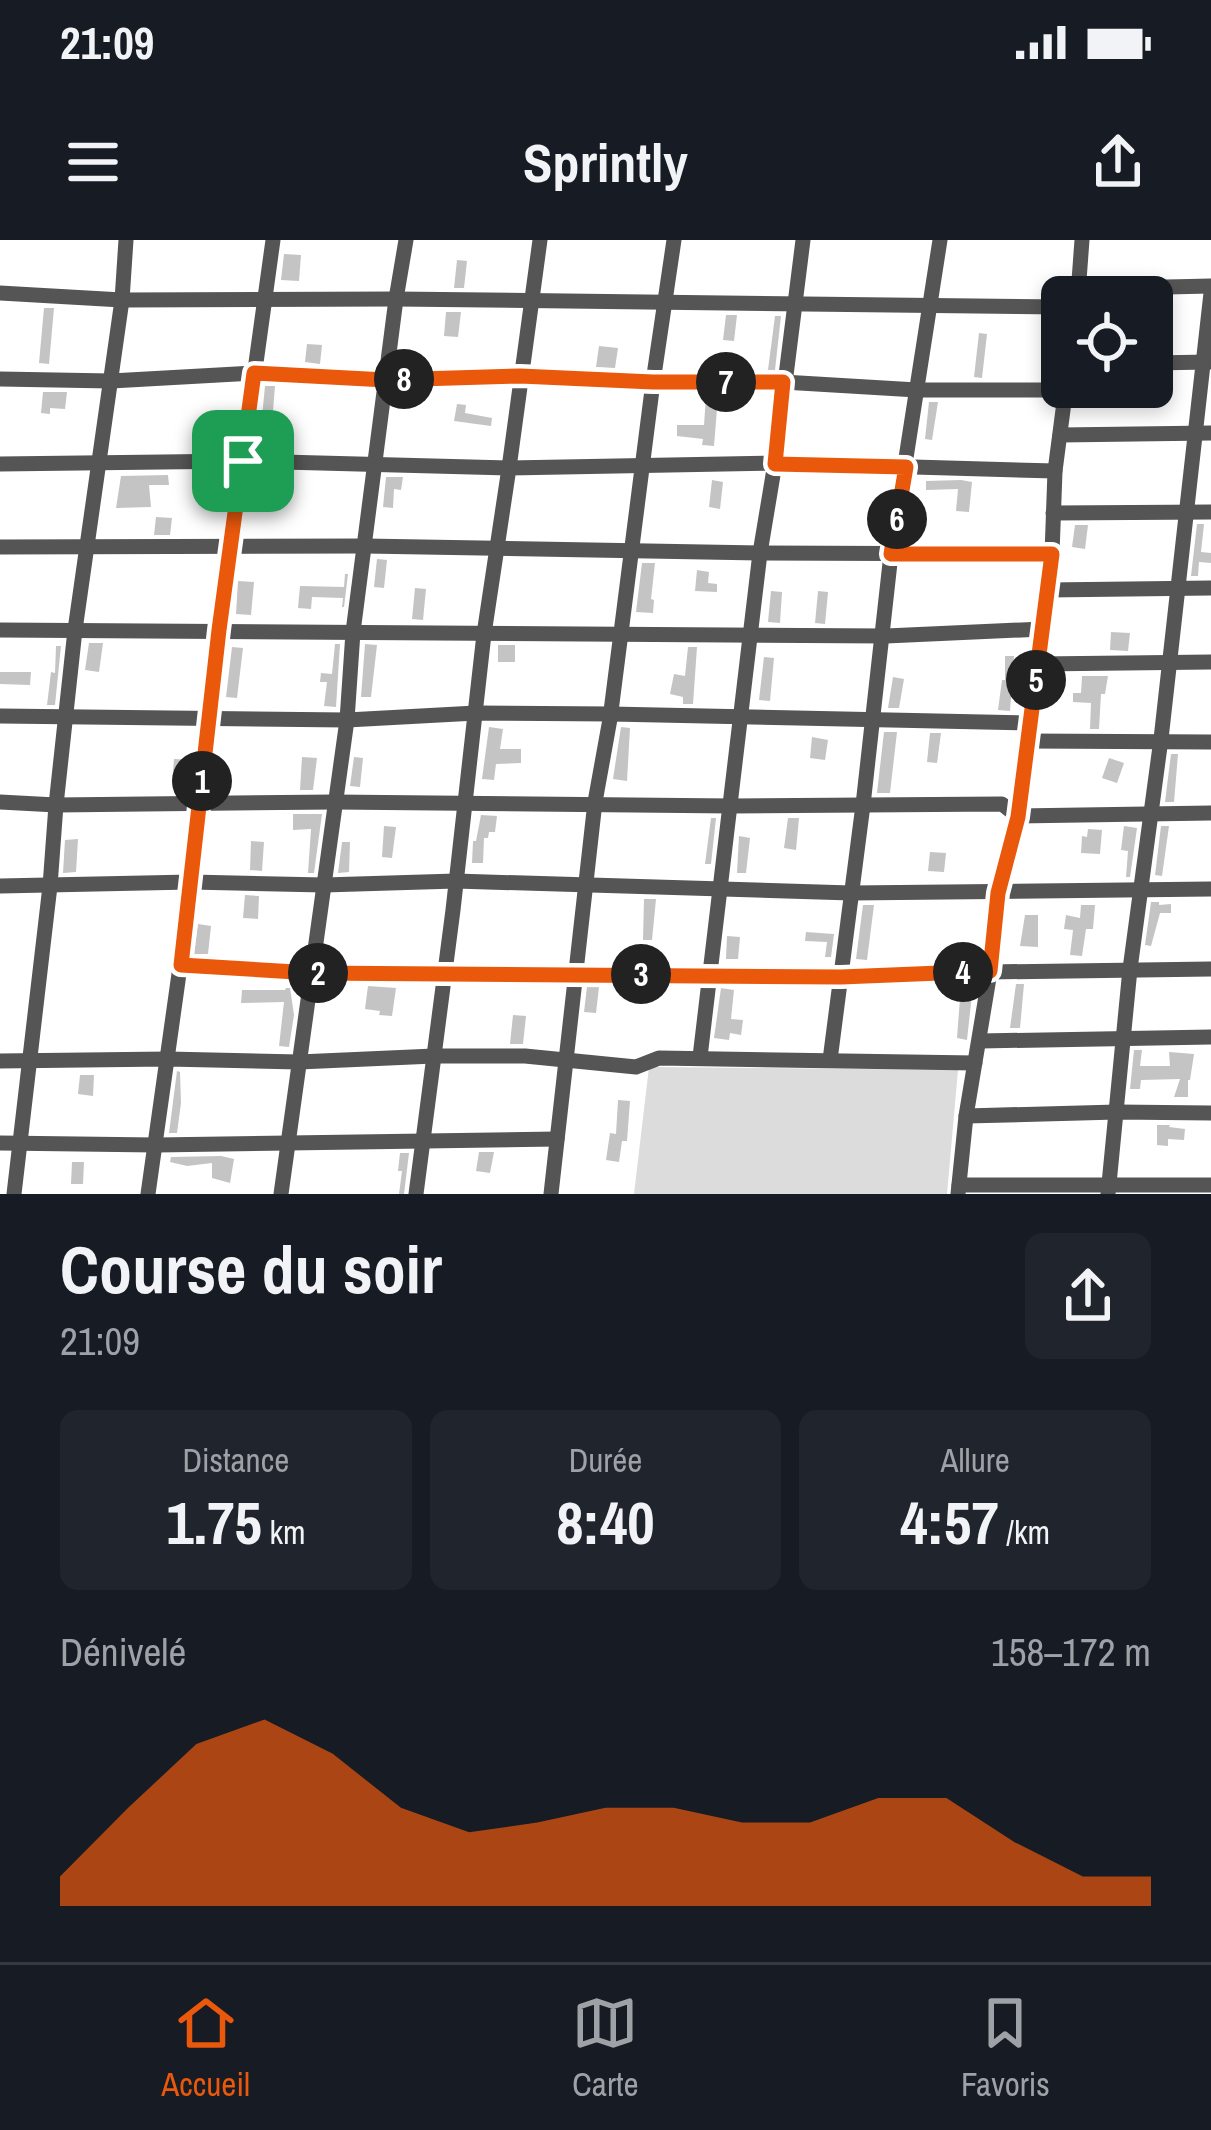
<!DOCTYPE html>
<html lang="fr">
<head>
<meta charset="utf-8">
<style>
	body { margin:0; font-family:"Archivo Narrow",sans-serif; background:#20242c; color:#f1f3f6; height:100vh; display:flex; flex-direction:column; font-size:45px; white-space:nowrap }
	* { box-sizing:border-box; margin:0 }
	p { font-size:39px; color:#9ea1a6 }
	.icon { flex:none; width:66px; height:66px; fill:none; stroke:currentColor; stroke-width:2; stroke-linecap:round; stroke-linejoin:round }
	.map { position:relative; height:954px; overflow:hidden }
	.side { display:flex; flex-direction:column; background:#171b24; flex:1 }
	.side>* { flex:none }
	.buttons { position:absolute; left:1041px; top:36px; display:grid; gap:24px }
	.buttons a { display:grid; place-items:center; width:132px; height:132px; border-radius:18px; background:#171b24; box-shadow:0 6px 18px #0003; font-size:60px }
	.pin { position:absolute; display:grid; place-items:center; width:102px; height:102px; color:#fff; margin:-51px; border-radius:24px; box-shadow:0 6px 18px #0006 }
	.km { position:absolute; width:60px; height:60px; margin:-30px; border-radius:50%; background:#222; color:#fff; font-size:33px; line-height:60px; text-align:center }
	.round { display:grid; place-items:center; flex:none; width:126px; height:126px; border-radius:18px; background:#20242c }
	.overview { display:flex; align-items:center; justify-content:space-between; height:204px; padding:0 60px }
	h1 { font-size:66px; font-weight:700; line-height:90px }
	.stats { display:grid; grid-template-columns:repeat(3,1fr); gap:18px; height:204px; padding:12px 60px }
	.stats div { display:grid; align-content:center; border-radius:18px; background:#20242c; text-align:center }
	.stats b { font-size:60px; font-weight:700 }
	.stats small { font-size:33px; font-weight:400 }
	.stats p { font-size:33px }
	.chart { height:336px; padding:24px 60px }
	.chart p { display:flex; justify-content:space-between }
	.chart svg { width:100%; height:216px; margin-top:12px; fill:#ea580c; opacity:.7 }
	.status { display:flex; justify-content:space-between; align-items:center; height:84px; padding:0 60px; background:#171b24; direction:ltr }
	.status svg { height:33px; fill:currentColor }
	header { display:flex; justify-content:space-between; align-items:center; height:156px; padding:0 60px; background:#171b24; font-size:54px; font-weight:700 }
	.tab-bar { display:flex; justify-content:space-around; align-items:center; height:168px; border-top:3px solid #363941; background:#171b24; font-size:33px; color:#9ea1a6 }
	.tab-bar a { display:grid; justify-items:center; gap:6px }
	.tab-bar .on { color:#ea580c }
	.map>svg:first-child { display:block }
	.pitch { fill:#dcdcdc }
	.building { fill:#c4c4c4 }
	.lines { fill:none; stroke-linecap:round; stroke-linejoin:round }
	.minor { stroke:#555; stroke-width:15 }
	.route-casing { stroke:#fff; stroke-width:24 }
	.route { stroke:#ea580c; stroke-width:15 }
</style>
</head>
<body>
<div class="status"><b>21:09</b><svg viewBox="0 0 49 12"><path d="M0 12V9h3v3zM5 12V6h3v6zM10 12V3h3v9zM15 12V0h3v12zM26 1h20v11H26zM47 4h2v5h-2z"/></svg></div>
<header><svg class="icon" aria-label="menu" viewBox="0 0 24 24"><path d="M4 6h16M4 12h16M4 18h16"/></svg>Sprintly<svg class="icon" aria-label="share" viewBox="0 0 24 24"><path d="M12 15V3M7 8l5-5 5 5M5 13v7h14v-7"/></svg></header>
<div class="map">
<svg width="1211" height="954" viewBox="0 0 1211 954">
	<rect width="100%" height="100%" fill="#fff"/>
	<polygon class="pitch" points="649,827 958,830 947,954 634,954"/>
	<g class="building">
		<polygon points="284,14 301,15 299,41 281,40"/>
		<polygon points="457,20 467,21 464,48 454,48"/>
		<polygon points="44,68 54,68 49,124 39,123"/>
		<polygon points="446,72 461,72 458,97 444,96"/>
		<polygon points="726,75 737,75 734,101 723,100"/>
		<polygon points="775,76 781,76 775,130 768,130"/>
		<polygon points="979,93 987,94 982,138 974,137"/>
		<polygon points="307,104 322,105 320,124 305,122"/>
		<polygon points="599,106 618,108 615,128 596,127"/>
		<polygon points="265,146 275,146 270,209 259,208"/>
		<polygon points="43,152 67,152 65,169 50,168 50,174 41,173"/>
		<polygon points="706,156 718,157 714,206 702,205 703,199 677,196 677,185 704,185"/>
		<polygon points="929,162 938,162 932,200 925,199"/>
		<polygon points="457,164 466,165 465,173 492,178 491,186 454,181"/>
		<polygon points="254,233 265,234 262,267 251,266"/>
		<polygon points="168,235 169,245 149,245 151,267 116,268 121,236"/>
		<polygon points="386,237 403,237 401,250 394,249 393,268 383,267"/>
		<polygon points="712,240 723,242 720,269 709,267"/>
		<polygon points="961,240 972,242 969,272 956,271 958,249 926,250 926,241"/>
		<polygon points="156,277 172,278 170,295 154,295"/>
		<polygon points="1197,284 1204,284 1201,312 1211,313 1211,323 1199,322 1198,336 1191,336"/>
		<polygon points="1075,285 1088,285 1085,309 1072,307"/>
		<polygon points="377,319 387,320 384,348 374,347"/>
		<polygon points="642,323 655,323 651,359 654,360 653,373 636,372"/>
		<polygon points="697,330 709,332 708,343 717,344 717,352 695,351"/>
		<polygon points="345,334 348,334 344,367 342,367 343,358 312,357 311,369 298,368 300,346 344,347"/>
		<polygon points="238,341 254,342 251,375 236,374"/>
		<polygon points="415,348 426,349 423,380 412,379"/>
		<polygon points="771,351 782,352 780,383 768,382"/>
		<polygon points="818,351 828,352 825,384 815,383"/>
		<polygon points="1111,392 1130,393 1128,411 1110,410"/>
		<polygon points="89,403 103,403 99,432 85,430"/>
		<polygon points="335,404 340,404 336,467 324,466 327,442 320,442 321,433 332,434"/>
		<polygon points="365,404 377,405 371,457 361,457"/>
		<rect x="498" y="405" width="17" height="17"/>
		<polygon points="56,406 61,406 55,465 47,465 51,432 55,433"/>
		<polygon points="232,407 243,408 237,458 226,457"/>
		<polygon points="688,407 697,407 693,464 683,464 683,457 670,454 674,434 685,436"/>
		<polygon points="1005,416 1014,416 1010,471 998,470 1002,440 1005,440"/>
		<polygon points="764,417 774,418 770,461 759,460"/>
		<polygon points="0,432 31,432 30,445 0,444"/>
		<polygon points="1082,436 1108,436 1105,454 1101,454 1099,489 1090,489 1091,463 1073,462 1073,453 1081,453"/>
		<polygon points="893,437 904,439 899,468 888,468"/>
		<polygon points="489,487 503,489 500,509 521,509 521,523 496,524 494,540 482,539"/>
		<polygon points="621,487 630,488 627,541 613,539"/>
		<polygon points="884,492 897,492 890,553 877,553"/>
		<polygon points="930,493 941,493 937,523 927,522"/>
		<polygon points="812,497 828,500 825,520 810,518"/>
		<polygon points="1171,514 1178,514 1174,562 1165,562"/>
		<polygon points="302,517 317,518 313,550 300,550"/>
		<polygon points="354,517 363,518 360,547 350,546"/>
		<polygon points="1109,518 1124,523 1117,543 1102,538"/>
		<polygon points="174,519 192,520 189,546 172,545"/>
		<polygon points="293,574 322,574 314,633 308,633 311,589 293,590"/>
		<polygon points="481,575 497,576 495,592 489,592 488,598 484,598 483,623 472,623 473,601 476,601"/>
		<polygon points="711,578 716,578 711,624 705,624"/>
		<polygon points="788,578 799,578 796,610 784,608"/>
		<polygon points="384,586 396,587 392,618 382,617"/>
		<polygon points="1124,586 1137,588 1130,637 1126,637 1128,611 1121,610"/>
		<polygon points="1161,586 1169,586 1162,636 1155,635"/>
		<polygon points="1088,589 1102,590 1100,614 1081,613 1082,596 1087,597"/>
		<polygon points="739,596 750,598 746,633 737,633"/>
		<polygon points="78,599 76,632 63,633 65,600"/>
		<polygon points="251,601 264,602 262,631 250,630"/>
		<polygon points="342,602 350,602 349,632 338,633"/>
		<polygon points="930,612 946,613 944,632 928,631"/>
		<polygon points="245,655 259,656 258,679 243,678"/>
		<polygon points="644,659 656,659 652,700 643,700"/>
		<polygon points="1151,662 1159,662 1159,665 1171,664 1171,673 1160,673 1151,706 1145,705"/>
		<polygon points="863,665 874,665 867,720 856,719"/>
		<polygon points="1081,665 1095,665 1093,689 1086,689 1082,716 1070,715 1073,690 1064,689 1066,675 1080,678"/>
		<polygon points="1025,675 1038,675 1038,707 1020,706"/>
		<polygon points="198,684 211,686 208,714 194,714"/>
		<polygon points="806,692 834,694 831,717 825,717 827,702 805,701"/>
		<polygon points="727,696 740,697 738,719 726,719"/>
		<polygon points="1016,744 1024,744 1020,788 1010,788"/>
		<polygon points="961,745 973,745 967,800 957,798"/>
		<polygon points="368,746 396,748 392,776 379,775 380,771 365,769"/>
		<polygon points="587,747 599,747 596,773 584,772"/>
		<polygon points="286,748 290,748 294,775 289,807 279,806 284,762 241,763 242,750 285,750"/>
		<polygon points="721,748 734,750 731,779 743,780 741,795 730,793 729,800 714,798"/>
		<polygon points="513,775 526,776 523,804 510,804"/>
		<polygon points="1134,810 1142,810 1140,826 1170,826 1169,812 1194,814 1190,840 1188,840 1188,857 1174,857 1180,839 1141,840 1140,849 1130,849"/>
		<polygon points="177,831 180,832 181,863 177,893 169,893"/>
		<polygon points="80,835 94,835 93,856 78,854"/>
		<polygon points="618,860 630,861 627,901 622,901 619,922 606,920 610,893 616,894"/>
		<polygon points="1157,885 1170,885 1169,887 1185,889 1184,900 1168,899 1168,906 1157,905"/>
		<polygon points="479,912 494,912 490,933 476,931"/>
		<polygon points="400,913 409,913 404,954 399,954 402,931 398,931"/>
		<polygon points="171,917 221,916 234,919 230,943 212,938 212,923 187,926 170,922"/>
		<polygon points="72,922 84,922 83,944 71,944"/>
	</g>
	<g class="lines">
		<g class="minor">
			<polyline points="1078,49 1211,46"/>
			<polyline points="0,53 122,60 396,59 1062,67"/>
			<polyline points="1078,54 1082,0"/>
			<polyline points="1152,123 1209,122"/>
			<polyline points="0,139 111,141 254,133 386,140 520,136 653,142 783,142 917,150 1066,150"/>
			<polyline points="1060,195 1211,193"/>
			<polyline points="0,224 243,221 509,228 775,223 1055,231"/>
			<polyline points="1053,273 1211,272"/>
			<polyline points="0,307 365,306 760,313 1052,314"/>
			<polyline points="1047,350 1211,348"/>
			<polyline points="0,390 886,396 1043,389"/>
			<polyline points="1038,424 1211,422"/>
			<polyline points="0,476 347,480 476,473 611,474 1030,483"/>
			<polyline points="1027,501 1211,502"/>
			<polyline points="0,562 56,565 335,562 732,566 1002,564 1017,576 1211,573"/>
			<polyline points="0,646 191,642 324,645 456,641 851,653 1211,649"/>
			<polyline points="181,725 312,733 841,737 990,732 1211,729"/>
			<polyline points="980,801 1211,797"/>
			<polyline points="700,817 760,313 775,223 803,0"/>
			<polyline points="830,820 863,565 891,314 940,0"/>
			<polyline points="0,821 168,819 299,822 434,816 525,816 636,827 659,818 975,823"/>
			<polyline points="966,876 1117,872 1211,873"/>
			<polyline points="0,903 156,905 557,899"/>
			<polyline points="959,945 1211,945"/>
			<polyline points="14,954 50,646 56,565 75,390 122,60 126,0"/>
			<polyline points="148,954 186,684 219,390 273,0"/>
			<polyline points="281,954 347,480 353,392 396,59 406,0"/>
			<polyline points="416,954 453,670 484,394 509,228 540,0"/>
			<polyline points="551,954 595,562 610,479 653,142 674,0"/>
			<polyline points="958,954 966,876 990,732 998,653 1017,576 1043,389 1052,314 1055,231 1066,147"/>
			<polyline points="1108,954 1130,729 1161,499 1211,53"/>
		</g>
	</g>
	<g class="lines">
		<defs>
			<polygon id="route" points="254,133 386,140 520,136 653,142 783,142 775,224 906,227 891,314 1052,314 1018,577 998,653 990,731 841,737 312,733 181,725 219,390"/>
		</defs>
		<use href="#route" class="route-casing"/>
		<use href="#route" class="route"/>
	</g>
</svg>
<div class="buttons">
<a><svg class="icon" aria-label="locate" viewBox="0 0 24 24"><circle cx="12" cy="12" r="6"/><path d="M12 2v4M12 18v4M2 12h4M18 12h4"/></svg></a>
</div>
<div class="pin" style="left:243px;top:221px;background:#1e9e55"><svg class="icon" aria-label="arrive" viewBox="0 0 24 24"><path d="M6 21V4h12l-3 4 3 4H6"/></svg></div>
<b class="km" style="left:202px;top:541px">1</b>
<b class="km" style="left:318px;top:733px">2</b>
<b class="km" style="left:641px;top:734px">3</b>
<b class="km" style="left:963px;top:732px">4</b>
<b class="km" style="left:1036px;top:440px">5</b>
<b class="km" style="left:897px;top:279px">6</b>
<b class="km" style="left:726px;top:142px">7</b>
<b class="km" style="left:404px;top:139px">8</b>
</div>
<section class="side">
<div class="overview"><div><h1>Course du soir</h1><p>21:09</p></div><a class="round"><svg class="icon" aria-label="share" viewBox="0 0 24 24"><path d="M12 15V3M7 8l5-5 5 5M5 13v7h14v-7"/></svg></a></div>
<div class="stats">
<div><p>Distance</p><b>1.75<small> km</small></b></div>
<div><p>Durée</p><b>8:40</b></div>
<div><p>Allure</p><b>4:57<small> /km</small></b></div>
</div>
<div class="chart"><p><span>Dénivelé</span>158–172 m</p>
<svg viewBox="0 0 160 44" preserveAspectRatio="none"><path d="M0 44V38L10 24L20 11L30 6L40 13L50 24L60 29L70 27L80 24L90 24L100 27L110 27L120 22L130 22L140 31L150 38L160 38V44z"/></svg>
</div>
</section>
<nav class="tab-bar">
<a class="on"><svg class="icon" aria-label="home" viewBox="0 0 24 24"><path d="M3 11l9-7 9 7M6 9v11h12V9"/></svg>Accueil</a>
<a><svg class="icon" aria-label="map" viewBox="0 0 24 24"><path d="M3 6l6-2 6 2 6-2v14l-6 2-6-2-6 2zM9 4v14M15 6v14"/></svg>Carte</a>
<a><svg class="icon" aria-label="saved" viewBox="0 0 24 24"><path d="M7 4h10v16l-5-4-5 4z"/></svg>Favoris</a>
</nav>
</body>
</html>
